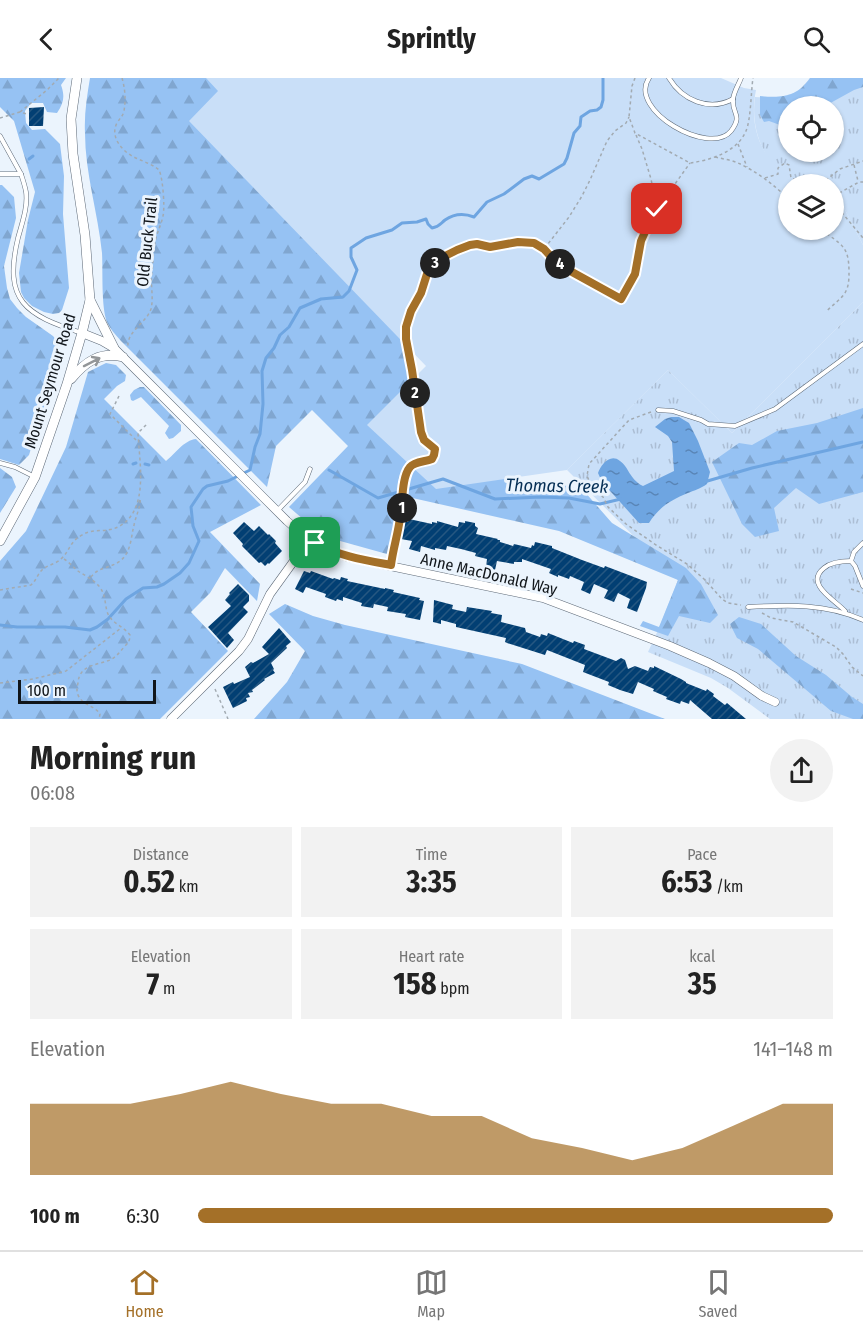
<!DOCTYPE html>
<html lang="en">
<head>
<meta charset="utf-8">
<style>
	body { margin:0; font-family:"Fira Sans Condensed",sans-serif; background:#f2f2f2; color:#222; height:100vh; display:flex; flex-direction:column; font-size:22px; white-space:nowrap }
	* { box-sizing:border-box; margin:0 }
	p { font-size:20px; color:#767676 }
	.icon { flex:none; width:33px; height:33px; fill:none; stroke:currentColor; stroke-width:2; stroke-linecap:round; stroke-linejoin:round }
	.map { position:relative; height:641px; overflow:hidden }
	.side { display:flex; flex-direction:column; background:#fff; flex:1 }
	.side>* { flex:none }
	.tools { position:absolute; left:778px; top:18px; display:grid; gap:12px }
	.tools a { display:grid; place-items:center; width:66px; height:66px; border-radius:50%; background:#fff; box-shadow:0 2px 4px #0004; font-size:30px }
	.scale { position:absolute; left:18px; bottom:15px; width:138px; box-sizing:border-box; padding-left:6px; border:3px solid #10151a; border-top:0; font-size:16px; line-height:21px; white-space:nowrap; color:#10151a; -webkit-text-stroke:4px #ebf4fd; paint-order:stroke }
	.pin { position:absolute; display:grid; place-items:center; width:51px; height:51px; color:#fff; margin:-26px; border-radius:12px; box-shadow:0 3px 9px #0006 }
	.km { position:absolute; width:30px; height:30px; margin:-15px; border-radius:50%; background:#222; color:#fff; font-size:16px; line-height:30px; text-align:center }
	.round { display:grid; place-items:center; flex:none; width:63px; height:63px; border-radius:32px; background:#f2f2f2 }
	.head { display:flex; align-items:center; justify-content:space-between; height:102px; padding:0 30px }
	h1 { font-size:33px; font-weight:700; line-height:45px }
	.metrics { display:grid; grid-template-columns:repeat(3,1fr); gap:9px; height:102px; padding:6px 30px }
	.metrics div { display:grid; align-content:center; border-radius:0px; background:#f2f2f2; text-align:center }
	.metrics b { font-size:30px; font-weight:700 }
	.metrics small { font-size:16px; font-weight:400 }
	.metrics p { font-size:16px }
	.chart { height:168px; padding:12px 30px }
	.chart p { display:flex; justify-content:space-between }
	.chart svg { width:100%; height:108px; margin-top:6px; fill:#a47028; opacity:.7 }
	ul { padding:0 30px; list-style:none; font-size:20px }
	li { display:grid; grid-template-columns:96px 72px 1fr; align-items:center; height:45px }
	li i { height:15px; border-radius:8px; background:#a47028 }
	header { display:flex; justify-content:space-between; align-items:center; height:78px; padding:0 30px; background:#fff; font-size:27px; font-weight:700 }
	.tabs { display:flex; justify-content:space-around; align-items:center; height:84px; border-top:2px solid #e0e0e0; background:#fff; font-size:16px; color:#767676 }
	.tabs a { display:grid; justify-items:center; gap:3px }
	.tabs .selected { color:#a47028 }
	.map>svg:first-child { display:block }
	.grass { fill:url(#grass-tufts); fill-rule:evenodd }
	.forest { fill:url(#forest-firs) }
	.green { fill:#c9dff8 }
	.water { fill:url(#water-ripples) }
	.lines { fill:none; stroke-linecap:round; stroke-linejoin:round }
	.stream { stroke:#6ea5e1; stroke-width:3 }
	.building { fill:url(#building-hatch) }
	.service-casing { stroke:#5d6977; stroke-width:5 }
	.minor-casing { stroke:#5d6977; stroke-width:9 }
	.tertiary-casing { stroke:#5d6977; stroke-width:10 }
	.path { stroke:#a2aab1; stroke-width:1.5; stroke-dasharray:3 3; stroke-linecap:butt }
	.service { stroke:#fff; stroke-width:4 }
	.minor { stroke:#fff; stroke-width:8 }
	.tertiary { stroke:#fff; stroke-width:9 }
	.oneway { stroke:#939698 }
	.route-casing { stroke:#fff; stroke-width:12 }
	.route { stroke:#a47028; stroke-width:8 }
	.labels { text-anchor:middle; dominant-baseline:central; stroke-width:6; stroke-linejoin:round; paint-order:stroke }
	.street-label { font-size:16px; fill:#10151a; stroke:#ebf4fd }
	.water-label { font-size:18px; font-style:italic; fill:#062f55; stroke:#ebf4fd }
</style>
</head>
<body>
<header><svg class="icon" aria-label="back" viewBox="0 0 24 24"><path d="M15 5l-7 7 7 7"/></svg>Sprintly<svg class="icon" aria-label="search" viewBox="0 0 24 24"><circle cx="10" cy="10" r="6"/><path d="M15 15l6 6"/></svg></header>
<div class="map">
<svg width="863" height="641" viewBox="0 0 863 641">
	<defs>
		<pattern id="grass-tufts" width="24" height="20" patternUnits="userSpaceOnUse" patternTransform="scale(1.5)"><rect width="24" height="20" fill="#c9dff8"/><path d="M3 7l-1-3M5 7V3M7 7l1-3M15 17l-1-3M17 17v-4M19 17l1-3" fill="none" stroke="#acbed4"/></pattern>
		<pattern id="forest-firs" width="22" height="20" patternUnits="userSpaceOnUse" patternTransform="scale(1.5)"><rect width="22" height="20" fill="#96c2f3"/><path d="M5 1l3.5 6h-7zM16 11l3.5 6h-7z" fill="#80a6d0"/></pattern>
		<pattern id="water-ripples" width="26" height="14" patternUnits="userSpaceOnUse" patternTransform="scale(1.5)"><rect width="26" height="14" fill="#6ea5e1"/><path d="M2 4q2-2 4 0t4 0M15 11q2-2 4 0t4 0" fill="none" stroke="#5985b6"/></pattern>
		<pattern id="building-hatch" width="6" height="6" patternUnits="userSpaceOnUse" patternTransform="scale(1.5)"><rect width="6" height="6" fill="#023f73"/><path d="M-1 1l2-2M0 6l6-6M5 7l2-2" fill="none" stroke="#265781"/></pattern>
	</defs>
	<rect width="100%" height="100%" fill="#ebf4fd"/>
	<g class="grass">
		<path d="M810,0h53v167l-26,-51h-3v-10c-10,0 -29,3 -37,0 -6,-2 -11,-7 -16,-11 -21,-19 -30,-48 -26,-76l21,1 22,-6zM789,28h45v46h-45z"/>
		<polygon points="863,224 863,641 770,641 728,610 711,600 648,574 659,550 678,502 567,392 668,292 732,355"/>
	</g>
	<g class="forest">
		<path d="M0,0h66l-5,7c4,11 3,18 -4,28l-10,-1 -4,-9h-12l-6,8 1,12 6,7 13,-1 15,15 4,32 -1,38 6,74 -7,22 -3,3 -6,1 -9,-2 -12,-6 -8,-8 -3,-6 -2,-19 9,-53 7,-28 -21,-71 -14,-14z"/>
		<path d="M90,0h545l-230,239 -4,25 14,22 -6,33 88,74 35,14h33l19,6 28,32 74,45 15,16 17,31 -8,8 -31,-7 -11,20 -28,-10 3,-5 16,6 19,-47 -119,-49 -151,-34 -14,59 -61,-17 -29,-19 -15,-13 59,-61 -36,-36 -36,36 -9,41 -146,-146c-5,-6 -11,-12 -14,-19 -6,-15 -4,-52 -5,-69 -4,-40 -17,-80 -17,-120 -1,-18 2,-37 5,-55z"/>
		<path d="M810,0h53v9l-9,3 -29,16h-36v17l-9,2 -11,-4 -5,1 -4,-7v-19c22,2 37,1 50,-18z"/>
		<polygon points="0,107 2,107 14,119 16,140 4,188 7,210 10,221 17,230 26,239 53,258 59,265 61,275 29,377 19,387 0,381"/>
		<path d="M106,285l10,2 10,10 -1,6 -8,5 -13,13 62,62c9,-7 18,-21 30,-22l65,66 -51,27 50,52 -3,17 -32,-33 -15,25 -19,19 37,39 -68,68h-160v-158l26,-30 40,-84 22,-75z"/>
		<polygon points="140,309 144,309 181,347 181,353 173,360 169,361 165,355 169,348 141,319 133,323 131,322 130,317 134,312"/>
		<polygon points="863,330 863,414 819,426 796,410 774,430 779,453 755,459 742,446 712,384 739,365 752,367 777,353 817,345"/>
		<polygon points="0,390 12,399 16,409 0,435"/>
		<polygon points="285,526 313,538 345,547 522,586 665,641 254,641 287,604 305,573 269,536"/>
		<polygon points="739,539 761,546 796,578 826,597 852,619 863,626 863,641 853,641 831,633 758,571 737,560 730,546"/>
	</g>
	<path class="green" d="M206,0h515l23,10 12,2c-8,41 7,72 42,94h-9v46h45v-36h3l26,51v57l-131,131 -64,-63 -101,100 -131,19 -69,-64 59,-59 -237,-245 29,-30z"/>
	<path class="water" d="M671,339h8l10,6 9,18 12,31 -3,12c-7,5 -12,6 -19,9 -17,7 -29,14 -39,30h-10l-37,-41 -4,-9c3,-8 12,-20 22,-12 9,6 9,18 23,25l31,-15 -2,-29 -4,-6 -13,-9 10,-8z"/>
	<g class="lines">
		<g class="stream">
			<polyline points="29,81 33,78"/>
			<polyline points="133,386 136,385"/>
			<polyline points="145,386 149,387"/>
			<polyline points="329,392 378,420 443,401 495,421 541,419 569,420 600,426 621,421"/>
			<polyline points="704,404 752,390 863,364"/>
			<path d="M0,547l17,2h48l25,3 7,-3 11,-8 18,-20 17,-11 14,-1 7,-3 16,-11 9,-10 10,-22 -6,-15 -2,-19 12,-18 4,-3 21,-5 22,-11 5,-23 5,-13 3,-30 -1,-33 4,-13 8,-10 6,-13 9,-8 11,-19 21,-9 22,-2 6,-6 8,-21 -6,-13v-9l15,-10 26,-8 10,-7 15,-1 9,-3 2,5 4,4c7,-1 8,-4 13,-8 10,-7 19,-7 29,-3l13,-15 17,-8 20,-15 8,-3 7,3 25,-15 3,-6 7,-25 6,-7 1,-9 9,-6 7,-1 4,-3 2,-7v-22"/>
		</g>
	</g>
	<g class="building">
		<polygon points="44,29 43,48 29,48 29,30"/>
		<polygon points="409,441 432,446 432,444 437,445 437,443 458,449 459,444 465,445 465,443 475,445 475,448 478,450 476,456 498,461 497,462 500,462 500,464 513,468 514,466 531,470 532,467 534,468 535,464 552,468 552,470 582,482 604,490 605,488 647,504 646,510 637,534 627,530 630,521 618,515 614,524 604,520 608,512 594,506 590,516 581,512 584,504 570,498 569,501 558,497 558,499 549,495 551,491 522,481 522,484 514,484 514,486 497,483 495,492 486,489 487,481 475,478 476,475 461,471 447,468 446,472 435,470 435,472 421,468 420,474 409,471 412,463 401,461 405,444 408,444"/>
		<polygon points="244,444 254,453 259,448 268,457 269,456 276,463 275,465 282,473 269,486 268,485 265,488 261,484 259,485 242,468 243,466 233,455"/>
		<polygon points="304,493 310,495 311,493 333,501 334,500 340,502 341,499 348,501 347,503 385,511 385,510 394,512 393,514 420,520 419,522 424,523 420,542 405,539 406,536 387,533 388,529 374,526 373,530 361,528 362,525 343,519 343,523 337,521 336,523 325,519 326,516 306,509 303,515 295,511"/>
		<polygon points="238,506 249,517 249,523 243,529 248,534 228,555 234,562 227,570 208,549 231,528 225,522 230,516 229,515"/>
		<polygon points="434,522 453,527 452,531 466,534 467,529 492,533 491,535 502,537 501,544 525,550 526,554 540,559 541,556 547,558 548,555 573,565 574,563 585,567 584,571 616,583 621,580 625,582 628,591 635,588 648,593 650,589 654,590 654,588 681,601 686,604 686,605 706,613 707,611 714,616 713,618 725,627 727,625 746,641 712,641 690,622 689,626 681,623 680,626 666,621 667,619 653,613 654,611 638,604 633,616 620,612 608,607 609,604 583,594 585,587 547,572 545,577 507,565 505,564 506,560 456,549 456,546 441,542 441,546 433,544"/>
		<polygon points="279,550 291,564 286,568 287,570 271,585 274,591 273,592 275,595 264,601 265,602 252,612 253,614 248,615 250,619 246,620 247,623 233,630 223,609 233,604 234,606 250,599 245,589 251,584 253,585 269,576 262,569"/>
	</g>
	<g class="lines">
		<defs>
			<g id="service">
				<path d="M649,0c-22,32 61,79 82,53 12,-16 1,-17 2,-31 0,-7 6,-16 8,-22"/>
				<path d="M669,0c13,22 40,34 64,21"/>
				<polyline points="0,58 21,96"/>
				<path d="M0,96h21c2,6 4,12 5,18 2,15 -4,31 -8,46 -15,63 7,77 64,95"/>
				<polyline points="658,332 673,333 701,342 708,346 735,348 775,331 863,266"/>
				<polyline points="0,385 15,389 35,399"/>
				<polyline points="278,432 305,404 310,391"/>
				<polyline points="851,483 854,474 863,465"/>
				<path d="M748,529c40,-2 78,-4 115,13"/>
				<path d="M845,533c-10,-11 -41,-27 -21,-43 7,-6 18,-7 27,-7l4,5 8,20"/>
			</g>
			<g id="minor">
				<path d="M82,255l20,8 12,7 173,173c19,17 35,28 60,36l196,41 127,48 39,17 25,13 28,20 13,6"/>
				<polyline points="171,641 239,573 248,561 270,516 309,462"/>
			</g>
			<g id="tertiary">
				<polyline points="90,222 114,270"/>
				<path d="M71,301c14,-17 29,-28 52,-22"/>
				<polyline points="0,463 35,399 67,306 82,255 90,222 85,157 73,76 71,41 77,0"/>
			</g>
		</defs>
		<use href="#service" class="service-casing"/>
		<use href="#minor" class="minor-casing"/>
		<use href="#tertiary" class="tertiary-casing"/>
		<g class="path">
			<path d="M122,0c3,10 4,22 2,33 -1,5 -4,7 -7,12 -5,9 -1,19 6,26 10,11 26,12 36,21 4,8 6,38 4,46 -2,10 -7,18 -8,27 -2,10 -2,19 -3,29 -2,12 2,25 -1,37 -5,15 -25,22 -23,39"/>
			<path d="M635,0l-3,8 -3,31 6,16 55,30c21,-3 47,-11 56,-32 5,-12 5,-40 7,-53"/>
			<polyline points="20,34 47,12 59,0"/>
			<polyline points="0,40 20,34 27,36"/>
			<polyline points="636,57 642,71 651,101 657,131"/>
			<polyline points="738,66 747,89"/>
			<path d="M715,79c8,2 16,3 23,6 18,8 38,23 51,37"/>
			<polyline points="854,87 858,103"/>
			<polyline points="765,100 778,96 778,90 785,85 789,87 791,100 806,106"/>
			<polyline points="821,106 840,91 863,83"/>
			<polyline points="834,118 859,104 863,104"/>
			<polyline points="834,125 863,160"/>
			<path d="M822,152c19,15 27,15 27,42 0,6 0,13 -3,19 -4,8 -14,14 -20,21"/>
			<path d="M544,171c20,23 50,35 77,50l14,-25 4,-27 8,-22 10,-16 33,-46"/>
			<polyline points="119,318 110,336 137,363"/>
			<polyline points="651,334 629,342 589,386 587,398 591,407 603,419 608,429 626,446 656,467 687,486 704,501 722,521 728,525 741,527"/>
			<path d="M64,481c5,3 9,8 14,12 9,6 21,11 25,22 3,7 2,16 6,23 5,8 15,11 21,19 0,6 -2,8 -6,12 -4,5 -8,10 -14,13 -13,5 -31,5 -32,23 -1,5 -2,9 1,14 4,8 16,9 21,17l-1,5"/>
			<path d="M392,481c2,-13 6,-25 8,-37 3,-15 1,-44 10,-55 6,-6 15,-5 22,-8 8,-13 -7,-15 -11,-27 -4,-21 -5,-42 -9,-63 -2,-15 -8,-30 -5,-46 2,-11 9,-19 13,-29 4,-8 5,-17 10,-25 9,-13 28,-23 43,-24 7,-1 12,2 18,2 22,0 30,-14 53,2l25,-32 13,-21 8,-16 17,-39 8,-10 11,-8 3,-6"/>
			<path d="M91,499c7,-10 20,-9 29,-16 11,-8 11,-24 14,-36 2,-10 7,-18 6,-28"/>
			<polyline points="851,511 863,515"/>
			<path d="M0,512l31,-5c5,-4 6,-10 11,-15 5,-5 14,-6 19,-11 9,-8 8,-17 21,-24 11,-7 24,-2 36,-8 32,-16 21,-66 20,-94l9,-9"/>
			<polyline points="762,535 771,540 793,544 836,569 843,576 852,589 863,598"/>
			<polyline points="0,605 33,601 66,593 121,550"/>
			<polyline points="215,611 228,641"/>
		</g>
		<use href="#service" class="service"/>
		<use href="#minor" class="minor"/>
		<use href="#tertiary" class="tertiary"/>
	</g>
	<defs><path id="oneway-shaft" d="M-6 0H5M1.5-3L5.5 0L1.5 3" fill="none" stroke-width="1.6" stroke-linecap="round" stroke-linejoin="round" transform="scale(1.5)"/></defs>
	<use class="oneway" href="#oneway-shaft" transform="translate(92 284) rotate(-27)"/>
	<g class="lines">
		<defs>
			<path id="route" d="M315,465c24,13 49,17 76,22 2,-16 7,-31 9,-47 3,-14 1,-40 10,-51 5,-6 15,-5 22,-8l2,-4 1,-6 -11,-9 -3,-8 -9,-62 -6,-31v-12l5,-16 10,-18 6,-19 5,-8 9,-8 16,-8 13,-5 7,-1 13,3 28,-5 16,1 10,6 11,12 17,11 49,27 14,-25 6,-33 8,-18 8,-14"/>
		</defs>
		<use href="#route" class="route-casing"/>
		<use href="#route" class="route"/>
	</g>
	<g class="labels">
		<g class="street-label">
			<text transform="translate(147 164) rotate(-84)">Old Buck Trail</text>
			<text transform="translate(50 303) rotate(-73)">Mount Seymour Road</text>
			<text transform="translate(489 496) rotate(13)">Anne MacDonald Way</text>
		</g>
		<g class="water-label">
			<text transform="translate(557 408) rotate(1)">Thomas Creek</text>
		</g>
	</g>
</svg>
<div class="tools">
<a><svg class="icon" aria-label="locate" viewBox="0 0 24 24"><circle cx="12" cy="12" r="6"/><path d="M12 2v4M12 18v4M2 12h4M18 12h4"/></svg></a>
<a><svg class="icon" aria-label="layers" viewBox="0 0 24 24"><path d="M12 4l9 5-9 5-9-5zM3 14l9 5 9-5"/></svg></a>
</div>
<div class="scale">100 m</div>
<div class="pin" style="left:315px;top:465px;background:#1e9e55"><svg class="icon" aria-label="arrive" viewBox="0 0 24 24"><path d="M6 21V4h12l-3 4 3 4H6"/></svg></div>
<div class="pin" style="left:657px;top:131px;background:#d93025"><svg class="icon" aria-label="check" viewBox="0 0 24 24"><path d="M5 12l5 5 9-10"/></svg></div>
<b class="km" style="left:402px;top:430px">1</b>
<b class="km" style="left:415px;top:315px">2</b>
<b class="km" style="left:435px;top:185px">3</b>
<b class="km" style="left:560px;top:186px">4</b>
</div>
<section class="side">
<div class="head"><div><h1>Morning run</h1><p>06:08</p></div><a class="round"><svg class="icon" aria-label="share" viewBox="0 0 24 24"><path d="M12 15V3M7 8l5-5 5 5M5 13v7h14v-7"/></svg></a></div>
<div class="metrics">
<div><p>Distance</p><b>0.52<small> km</small></b></div>
<div><p>Time</p><b>3:35</b></div>
<div><p>Pace</p><b>6:53<small> /km</small></b></div>
</div>
<div class="metrics">
<div><p>Elevation</p><b>7<small> m</small></b></div>
<div><p>Heart rate</p><b>158<small> bpm</small></b></div>
<div><p>kcal</p><b>35</b></div>
</div>
<div class="chart"><p><span>Elevation</span>141–148 m</p>
<svg viewBox="0 0 160 44" preserveAspectRatio="none"><path d="M0 44V15L10 15L20 15L30 11L40 6L50 11L60 15L70 15L80 20L90 20L100 29L110 33L120 38L130 33L140 24L150 15L160 15V44z"/></svg>
</div>
<ul>
<li><b>100 m</b>6:30<i style="width:100%"></i></li>
</ul>
</section>
<nav class="tabs">
<a class="selected"><svg class="icon" aria-label="home" viewBox="0 0 24 24"><path d="M3 11l9-7 9 7M6 9v11h12V9"/></svg>Home</a>
<a><svg class="icon" aria-label="map" viewBox="0 0 24 24"><path d="M3 6l6-2 6 2 6-2v14l-6 2-6-2-6 2zM9 4v14M15 6v14"/></svg>Map</a>
<a><svg class="icon" aria-label="saved" viewBox="0 0 24 24"><path d="M7 4h10v16l-5-4-5 4z"/></svg>Saved</a>
</nav>
</body>
</html>
